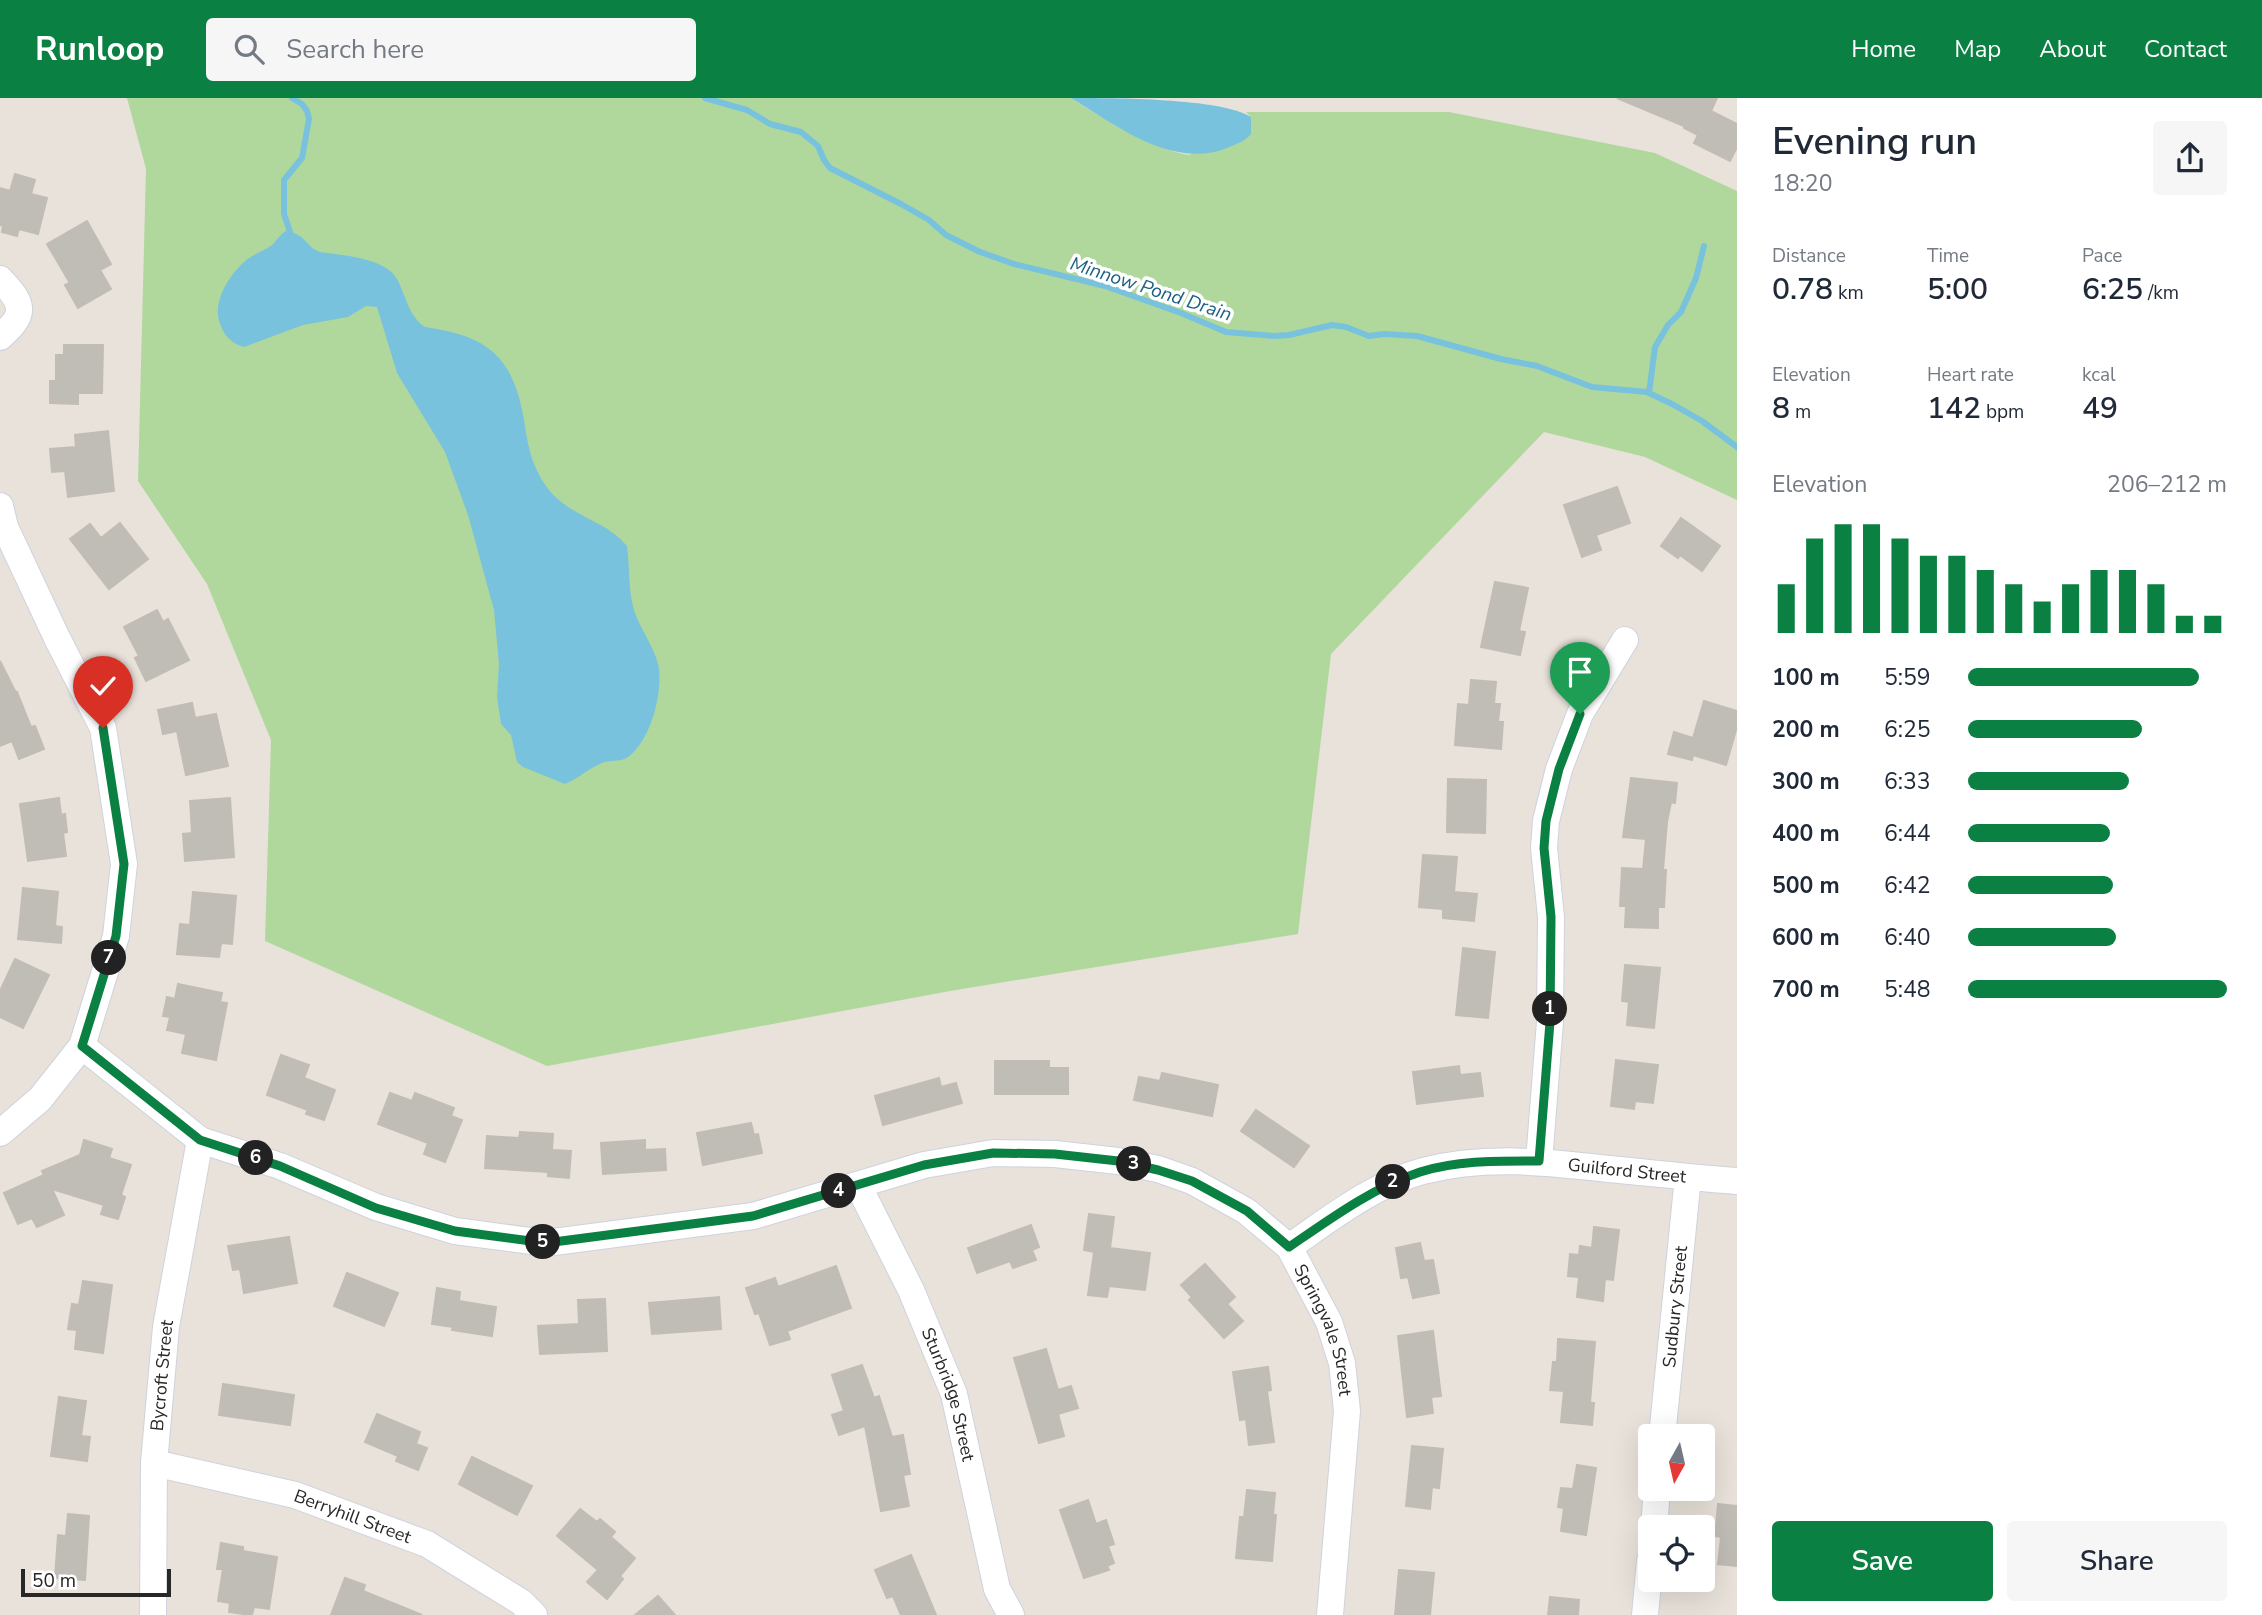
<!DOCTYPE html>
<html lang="en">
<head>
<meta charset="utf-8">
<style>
	body { margin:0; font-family:"Nunito Sans",sans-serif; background:#f6f6f7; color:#1f2937; height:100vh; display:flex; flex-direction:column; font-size:26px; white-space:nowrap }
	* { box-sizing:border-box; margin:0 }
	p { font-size:23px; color:#747a83 }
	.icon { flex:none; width:38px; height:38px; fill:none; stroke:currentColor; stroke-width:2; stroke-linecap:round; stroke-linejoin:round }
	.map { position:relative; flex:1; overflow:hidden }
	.panel { display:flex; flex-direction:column; background:#fff; width:525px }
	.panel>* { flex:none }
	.needle { width:46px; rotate:188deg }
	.tools { position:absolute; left:1638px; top:1326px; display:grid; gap:14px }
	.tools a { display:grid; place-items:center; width:77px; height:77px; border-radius:7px; background:#fff; box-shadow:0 7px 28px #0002; font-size:35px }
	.scale { position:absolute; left:21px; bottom:18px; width:150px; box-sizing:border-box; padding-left:7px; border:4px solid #272727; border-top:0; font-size:19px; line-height:24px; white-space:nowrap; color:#272727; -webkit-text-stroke:5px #fff; paint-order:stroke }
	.pin { position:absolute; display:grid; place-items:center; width:60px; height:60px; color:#fff; margin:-72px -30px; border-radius:50% 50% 50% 0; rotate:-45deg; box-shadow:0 0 7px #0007 }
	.pin .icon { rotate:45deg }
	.km { position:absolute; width:35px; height:35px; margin:-18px; border-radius:50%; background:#222; color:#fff; font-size:19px; line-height:35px; text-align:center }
	.round { display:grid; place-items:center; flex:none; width:74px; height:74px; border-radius:7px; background:#f6f6f7 }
	.overview { display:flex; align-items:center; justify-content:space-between; height:119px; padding:0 35px }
	h1 { font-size:38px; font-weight:600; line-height:52px }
	.figures { display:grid; grid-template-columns:repeat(3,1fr); gap:10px; height:119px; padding:7px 35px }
	.figures div { display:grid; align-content:center }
	.figures b { font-size:30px; font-weight:600 }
	.figures small { font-size:19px; font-weight:400 }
	.figures p { font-size:19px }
	.chart { height:196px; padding:14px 35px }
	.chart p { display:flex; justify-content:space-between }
	.chart svg { width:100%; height:126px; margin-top:7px; stroke:#0b8043; stroke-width:6 }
	.button { display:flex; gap:14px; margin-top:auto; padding:14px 35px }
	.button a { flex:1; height:80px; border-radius:7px; background:#0b8043; color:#fff; font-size:28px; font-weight:600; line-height:80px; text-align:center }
	.button a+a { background:#f6f6f7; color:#1f2937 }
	ul { padding:0 35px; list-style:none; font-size:23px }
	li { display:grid; grid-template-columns:112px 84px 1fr; align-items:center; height:52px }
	li i { height:18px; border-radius:9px; background:#0b8043 }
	header { display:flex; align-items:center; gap:42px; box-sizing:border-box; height:98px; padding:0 35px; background:#0b8043; color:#fff }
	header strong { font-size:33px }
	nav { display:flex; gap:38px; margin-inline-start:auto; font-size:24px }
	.search { width:490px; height:63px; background:#f6f6f7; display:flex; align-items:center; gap:18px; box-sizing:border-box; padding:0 24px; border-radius:7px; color:#747a83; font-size:26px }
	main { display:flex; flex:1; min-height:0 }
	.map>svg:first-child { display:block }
	.green { fill:#b0d89c }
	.water { fill:#78c2de }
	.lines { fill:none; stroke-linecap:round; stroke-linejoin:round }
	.stream { stroke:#78c2de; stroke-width:6 }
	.building { fill:#c0bcb6; stroke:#c2bdb4; stroke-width:2 }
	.minor-casing { stroke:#cfd2de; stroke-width:28 }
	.minor { stroke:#fff; stroke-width:26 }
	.route-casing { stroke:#fff; stroke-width:14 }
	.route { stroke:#0b8043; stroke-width:9 }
	.labels { text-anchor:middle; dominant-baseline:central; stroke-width:7; stroke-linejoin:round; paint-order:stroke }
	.street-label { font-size:18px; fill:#272727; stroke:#fff }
	.water-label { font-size:19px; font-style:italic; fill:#1c6085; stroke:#fff }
</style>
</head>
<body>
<header>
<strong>Runloop</strong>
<div class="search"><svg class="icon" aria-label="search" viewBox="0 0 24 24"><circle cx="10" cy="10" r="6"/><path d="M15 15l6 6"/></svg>Search here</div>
<nav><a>Home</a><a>Map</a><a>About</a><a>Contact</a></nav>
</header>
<main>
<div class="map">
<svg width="1737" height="1517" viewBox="0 0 1737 1517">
	<rect width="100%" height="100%" fill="#e8e2da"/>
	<path class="green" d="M127,0h944c33,21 78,50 118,57l62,-38 -5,-5h203l206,41 82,38v309l-92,-43 -101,-25 -213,222 -33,280 -348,57 -403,75 -282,-125 6,-201 -64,-156 -69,-103 8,-312z"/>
	<g class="water">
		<path d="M1071,0c40,0 151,0 180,19v17c-7,8 -15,10 -24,14 -55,22 -111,-23 -156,-50z"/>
		<path d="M286,133c22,4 18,15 34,21 21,3 66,6 77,27 9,16 11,37 28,48 63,9 88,29 99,93 4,26 7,44 22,66 22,31 59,33 81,60 3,22 1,43 7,64 6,19 19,34 24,54 6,26 -7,77 -30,93 -7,5 -18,3 -26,6 -13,5 -24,16 -37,21l-42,-17 -6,-5 -6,-27 -10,-11 -4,-27 2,-33 -5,-54 -26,-95 -23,-63 -48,-79 -20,-66 -11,-1 -18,11 -45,8 -59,22c-11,-3 -19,-10 -23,-21 -10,-21 6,-48 22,-63 8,-8 18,-11 28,-17 6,-5 8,-11 15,-15z"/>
	</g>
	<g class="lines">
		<g class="stream">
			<polyline points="705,0 747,12 770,26 801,34 818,48 824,62 830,70 901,106 929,122 946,137 980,154 1014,166 1105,188 1181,215 1226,234 1274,238 1289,237 1332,227 1346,229 1369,238 1384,236 1417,238 1501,261 1537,268 1592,289 1647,294 1674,307 1702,323 1737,349"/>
			<polyline points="290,134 284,116 284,82 302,60 309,21 307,13 302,6 292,0"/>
			<polyline points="1649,295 1655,249 1668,227 1681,214 1696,180 1704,148"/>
		</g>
	</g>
	<g class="building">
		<polygon points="1617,0 1717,0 1711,13 1737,26 1737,49 1730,63 1694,45 1698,37 1684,30 1684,28"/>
		<polygon points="15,76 35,82 31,96 47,100 38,136 19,131 17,138 2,134 3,128 0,127 0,90 10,93"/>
		<polygon points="87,123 111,166 100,172 111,191 78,210 65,187 70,185 47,146"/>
		<polygon points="64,247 103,247 102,295 78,295 78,306 50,305 50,283 56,283 56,257 64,257"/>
		<polygon points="108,333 114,393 68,399 65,373 52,374 50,351 76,349 75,337"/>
		<polygon points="1617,389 1630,425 1596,437 1601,452 1582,459 1564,407"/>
		<polygon points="1681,420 1720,448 1702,473 1680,457 1678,460 1661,448"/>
		<polygon points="120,425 148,461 109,491 70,441 90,426 101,440"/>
		<polygon points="1495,484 1528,490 1519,533 1525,534 1520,557 1481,549"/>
		<polygon points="157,512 163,524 168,521 189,562 146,583 135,560 139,558 124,529"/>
		<polygon points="0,563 16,595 17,594 31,629 35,628 44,651 19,661 12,643 0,648"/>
		<polygon points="1471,582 1496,584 1494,606 1500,606 1498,624 1503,624 1501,651 1455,647 1458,606 1469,607"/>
		<polygon points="1704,603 1737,613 1737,629 1726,667 1693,657 1692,662 1668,656 1674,634 1693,640"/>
		<polygon points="192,605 195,620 216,616 228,668 186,677 177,633 163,636 158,612"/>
		<polygon points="1631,680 1677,685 1675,705 1671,704 1667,724 1663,772 1666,772 1664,809 1658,809 1658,830 1625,829 1626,808 1620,808 1622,770 1643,771 1646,741 1623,739"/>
		<polygon points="1448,681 1486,682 1485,735 1447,734"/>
		<polygon points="59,700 61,717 65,716 67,734 63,735 66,758 28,763 20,706"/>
		<polygon points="230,700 234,759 185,763 183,736 192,735 190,703"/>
		<polygon points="1423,757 1457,759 1454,794 1477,796 1474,823 1443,820 1443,811 1419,809"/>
		<polygon points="23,790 58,794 55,828 62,829 61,845 18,841"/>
		<polygon points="193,794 236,798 232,846 221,845 219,859 177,856 180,826 190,827"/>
		<polygon points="1463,850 1495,854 1488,920 1456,917"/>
		<polygon points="15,861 49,877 23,930 0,919 0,893"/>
		<polygon points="1625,867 1660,870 1654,930 1627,927 1629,904 1622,903"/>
		<polygon points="178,886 222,895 220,904 227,905 216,962 182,955 186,936 167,932 170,919 163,918 167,899 175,901"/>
		<polygon points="281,957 309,967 304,980 335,992 324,1022 306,1016 308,1012 267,997"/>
		<polygon points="1616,962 1658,967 1653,1005 1635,1003 1634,1011 1611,1008"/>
		<polygon points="995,963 1049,963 1049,970 1068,970 1068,996 995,996"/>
		<polygon points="1459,968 1460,977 1480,975 1483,998 1417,1006 1413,974"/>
		<polygon points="1162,975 1218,987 1212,1018 1134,1002 1139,979 1160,983"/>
		<polygon points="939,980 941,989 956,985 962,1005 883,1027 875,998"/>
		<polygon points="390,995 412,1003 415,995 454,1010 451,1018 462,1022 445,1064 424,1056 428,1045 378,1026"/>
		<polygon points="1256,1012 1309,1048 1294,1069 1241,1033"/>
		<polygon points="751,1025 754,1037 758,1036 762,1055 703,1067 697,1035"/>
		<polygon points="520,1034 553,1036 552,1052 571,1053 569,1080 548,1078 548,1074 485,1070 487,1038 519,1040"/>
		<polygon points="84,1042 112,1051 109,1060 131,1067 121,1097 125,1099 118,1121 101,1116 104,1107 52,1091 64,1117 37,1129 32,1120 18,1126 4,1095 44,1077 42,1073 80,1057"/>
		<polygon points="645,1042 645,1052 665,1051 666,1072 603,1076 601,1045"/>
		<polygon points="1089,1116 1114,1119 1110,1150 1150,1155 1145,1192 1109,1188 1107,1199 1088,1197 1094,1154 1084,1152"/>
		<polygon points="1031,1127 1039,1149 1032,1152 1036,1162 1013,1170 1010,1163 977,1175 968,1150"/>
		<polygon points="1594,1129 1619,1132 1613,1182 1605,1181 1603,1203 1577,1199 1579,1179 1568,1178 1570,1156 1579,1157 1580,1148 1592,1150"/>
		<polygon points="289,1139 297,1185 244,1195 240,1171 233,1172 228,1148"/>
		<polygon points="1420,1145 1424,1163 1433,1162 1439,1195 1413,1200 1408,1179 1401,1180 1396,1150"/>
		<polygon points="1205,1166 1235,1199 1227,1206 1243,1223 1224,1240 1189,1202 1192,1199 1181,1187"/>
		<polygon points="836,1168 851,1210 787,1233 790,1241 770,1247 759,1215 755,1216 746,1190 775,1180 778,1189"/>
		<polygon points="347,1175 398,1195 384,1228 334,1208"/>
		<polygon points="83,1183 112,1187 103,1255 75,1251 77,1232 68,1231 72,1206 79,1207"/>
		<polygon points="437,1190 460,1194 459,1203 496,1209 492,1238 452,1232 453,1229 432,1226"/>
		<polygon points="719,1199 721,1231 652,1236 649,1205"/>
		<polygon points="605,1201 607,1253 540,1256 538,1228 579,1226 578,1202"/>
		<polygon points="1433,1233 1441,1298 1431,1299 1433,1315 1407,1319 1398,1238"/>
		<polygon points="1558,1241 1595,1244 1590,1305 1594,1305 1592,1327 1561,1324 1564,1293 1550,1292 1553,1264 1557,1264"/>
		<polygon points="1046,1251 1058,1292 1071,1288 1078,1310 1058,1316 1064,1338 1039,1345 1014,1260"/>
		<polygon points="862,1267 874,1300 879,1298 892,1339 903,1337 910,1376 903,1377 909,1408 881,1413 865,1328 839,1337 832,1317 844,1313 832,1277"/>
		<polygon points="1268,1269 1271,1292 1267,1293 1274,1344 1249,1347 1246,1321 1240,1322 1233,1274"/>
		<polygon points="223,1286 294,1297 290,1327 219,1317"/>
		<polygon points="59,1299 86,1303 81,1338 90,1339 87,1363 51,1358"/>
		<polygon points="377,1316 420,1334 416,1346 427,1350 418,1372 396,1363 398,1358 365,1344"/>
		<polygon points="1412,1348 1443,1351 1439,1390 1432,1389 1430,1411 1406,1408"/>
		<polygon points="472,1359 532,1388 517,1417 459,1386"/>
		<polygon points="1577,1367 1596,1370 1586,1437 1561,1433 1564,1410 1558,1409 1561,1390 1573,1391"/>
		<polygon points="1247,1392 1275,1395 1273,1417 1276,1417 1272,1463 1236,1460 1240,1419 1244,1419"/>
		<polygon points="1088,1402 1096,1426 1106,1422 1114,1446 1108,1448 1114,1465 1107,1468 1109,1472 1084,1480 1060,1412"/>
		<polygon points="1718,1406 1737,1408 1737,1468 1718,1466 1721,1439 1715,1438"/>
		<polygon points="580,1411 597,1424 600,1421 615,1434 611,1439 635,1460 620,1478 623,1481 607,1501 587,1484 598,1472 557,1438"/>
		<polygon points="68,1416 89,1418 85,1482 55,1480 58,1437 66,1438"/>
		<polygon points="221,1445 243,1449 243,1453 277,1459 269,1511 254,1509 252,1517 250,1517 229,1514 230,1505 218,1503 223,1471 217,1471"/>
		<polygon points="911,1457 936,1517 901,1517 893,1498 887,1500 875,1472"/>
		<polygon points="1399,1472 1434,1475 1430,1517 1395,1517"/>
		<polygon points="345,1480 365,1487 363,1493 422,1517 331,1517"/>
		<polygon points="658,1498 675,1517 635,1517"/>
		<polygon points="1550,1499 1579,1502 1578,1517 1548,1517"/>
	</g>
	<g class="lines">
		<defs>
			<g id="minor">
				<path d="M0,181c24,25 27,35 0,58"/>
				<polyline points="0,408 5,429 57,540 103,630 124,766 116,838 82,948 40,1001 0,1035"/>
				<path id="s1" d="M82,948l118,94 80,26 96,41 79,24 91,12 207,-27 171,-51 69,-12 62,1 63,7 40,8 34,12 54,30 43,36 40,75 13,41 5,48 -17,204"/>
				<polyline points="1539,1063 1550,924 1551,819 1544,750 1546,723 1559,671 1580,616 1625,542"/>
				<path id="s2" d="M858,1087l53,105 43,104 43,195 14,26"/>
				<path id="s3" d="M1289,1149c41,-28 85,-63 134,-76 62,-16 124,-9 186,-2 43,4 85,9 128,12"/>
				<path id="s4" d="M1662,1339l26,-260"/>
				<path id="s5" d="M154,1365l141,32 132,49 94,58 13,13"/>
				<polyline points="1654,1430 1657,1391"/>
				<path id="s6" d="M153,1517l1,-152 12,-136 34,-187"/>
				<polyline points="1645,1517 1650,1463"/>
			</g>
		</defs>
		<use href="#minor" class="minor-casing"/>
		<use href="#minor" class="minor"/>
	</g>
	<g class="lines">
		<defs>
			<path id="route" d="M103,630l21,136 -8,72 -34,110 118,94 80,26 96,42 79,23 91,12 207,-27 171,-51 69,-12 62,1 63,7 40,9 34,11 55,30 42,36c41,-28 83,-59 131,-75 38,-12 80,-11 119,-11l11,-139 1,-105 -7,-69 2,-27 13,-52 21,-55"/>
		</defs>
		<use href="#route" class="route-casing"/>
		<use href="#route" class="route"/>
	</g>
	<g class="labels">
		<g class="street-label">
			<text stroke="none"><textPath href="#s3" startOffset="360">Guilford Street</textPath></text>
			<text stroke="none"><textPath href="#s4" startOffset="131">Sudbury Street</textPath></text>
			<text stroke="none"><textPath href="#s1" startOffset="1382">Springvale Street</textPath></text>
			<text stroke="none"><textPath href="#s6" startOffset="240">Bycroft Street</textPath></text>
			<text stroke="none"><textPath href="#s2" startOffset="229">Sturbridge Street</textPath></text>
			<text stroke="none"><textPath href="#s5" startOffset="206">Berryhill Street</textPath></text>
		</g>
		<g class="water-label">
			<text transform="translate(1151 191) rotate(18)">Minnow Pond Drain</text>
		</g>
	</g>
</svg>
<div class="tools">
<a><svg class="needle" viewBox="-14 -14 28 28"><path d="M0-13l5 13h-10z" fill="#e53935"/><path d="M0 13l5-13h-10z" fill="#747a83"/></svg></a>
<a><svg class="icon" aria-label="locate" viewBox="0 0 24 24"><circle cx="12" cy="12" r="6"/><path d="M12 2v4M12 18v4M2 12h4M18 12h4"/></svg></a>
</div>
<div class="scale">50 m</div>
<div class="pin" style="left:1580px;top:616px;background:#1e9e55"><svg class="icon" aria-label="arrive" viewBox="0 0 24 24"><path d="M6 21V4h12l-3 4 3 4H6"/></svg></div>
<div class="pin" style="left:103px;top:630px;background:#d93025"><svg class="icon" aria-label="check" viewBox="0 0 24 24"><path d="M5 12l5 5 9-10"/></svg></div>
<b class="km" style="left:1550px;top:911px">1</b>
<b class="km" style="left:1393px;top:1084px">2</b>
<b class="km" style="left:1134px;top:1066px">3</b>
<b class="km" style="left:839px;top:1093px">4</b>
<b class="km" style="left:543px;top:1144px">5</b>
<b class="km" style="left:256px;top:1060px">6</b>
<b class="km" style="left:109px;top:860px">7</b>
</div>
<section class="panel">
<div class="overview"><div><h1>Evening run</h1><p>18:20</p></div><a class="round"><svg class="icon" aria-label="share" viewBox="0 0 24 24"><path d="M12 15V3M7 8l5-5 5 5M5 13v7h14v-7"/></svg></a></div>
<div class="figures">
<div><p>Distance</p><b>0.78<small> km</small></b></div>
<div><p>Time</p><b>5:00</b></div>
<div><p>Pace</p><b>6:25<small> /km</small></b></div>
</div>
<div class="figures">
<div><p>Elevation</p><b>8<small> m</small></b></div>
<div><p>Heart rate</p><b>142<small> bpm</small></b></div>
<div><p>kcal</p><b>49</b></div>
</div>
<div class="chart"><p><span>Elevation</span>206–212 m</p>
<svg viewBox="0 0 160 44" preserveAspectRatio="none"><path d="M5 44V27M15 44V11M25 44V6M35 44V6M45 44V11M55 44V17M65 44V17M75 44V22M85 44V27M95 44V33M105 44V27M115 44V22M125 44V22M135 44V27M145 44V38M155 44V38"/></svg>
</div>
<ul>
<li><b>100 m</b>5:59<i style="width:89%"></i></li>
<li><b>200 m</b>6:25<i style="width:67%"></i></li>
<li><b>300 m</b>6:33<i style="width:62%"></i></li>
<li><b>400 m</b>6:44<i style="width:55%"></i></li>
<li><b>500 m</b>6:42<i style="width:56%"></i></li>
<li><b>600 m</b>6:40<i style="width:57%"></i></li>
<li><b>700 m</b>5:48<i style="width:100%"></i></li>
</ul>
<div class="button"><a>Save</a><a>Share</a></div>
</section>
</main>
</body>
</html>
